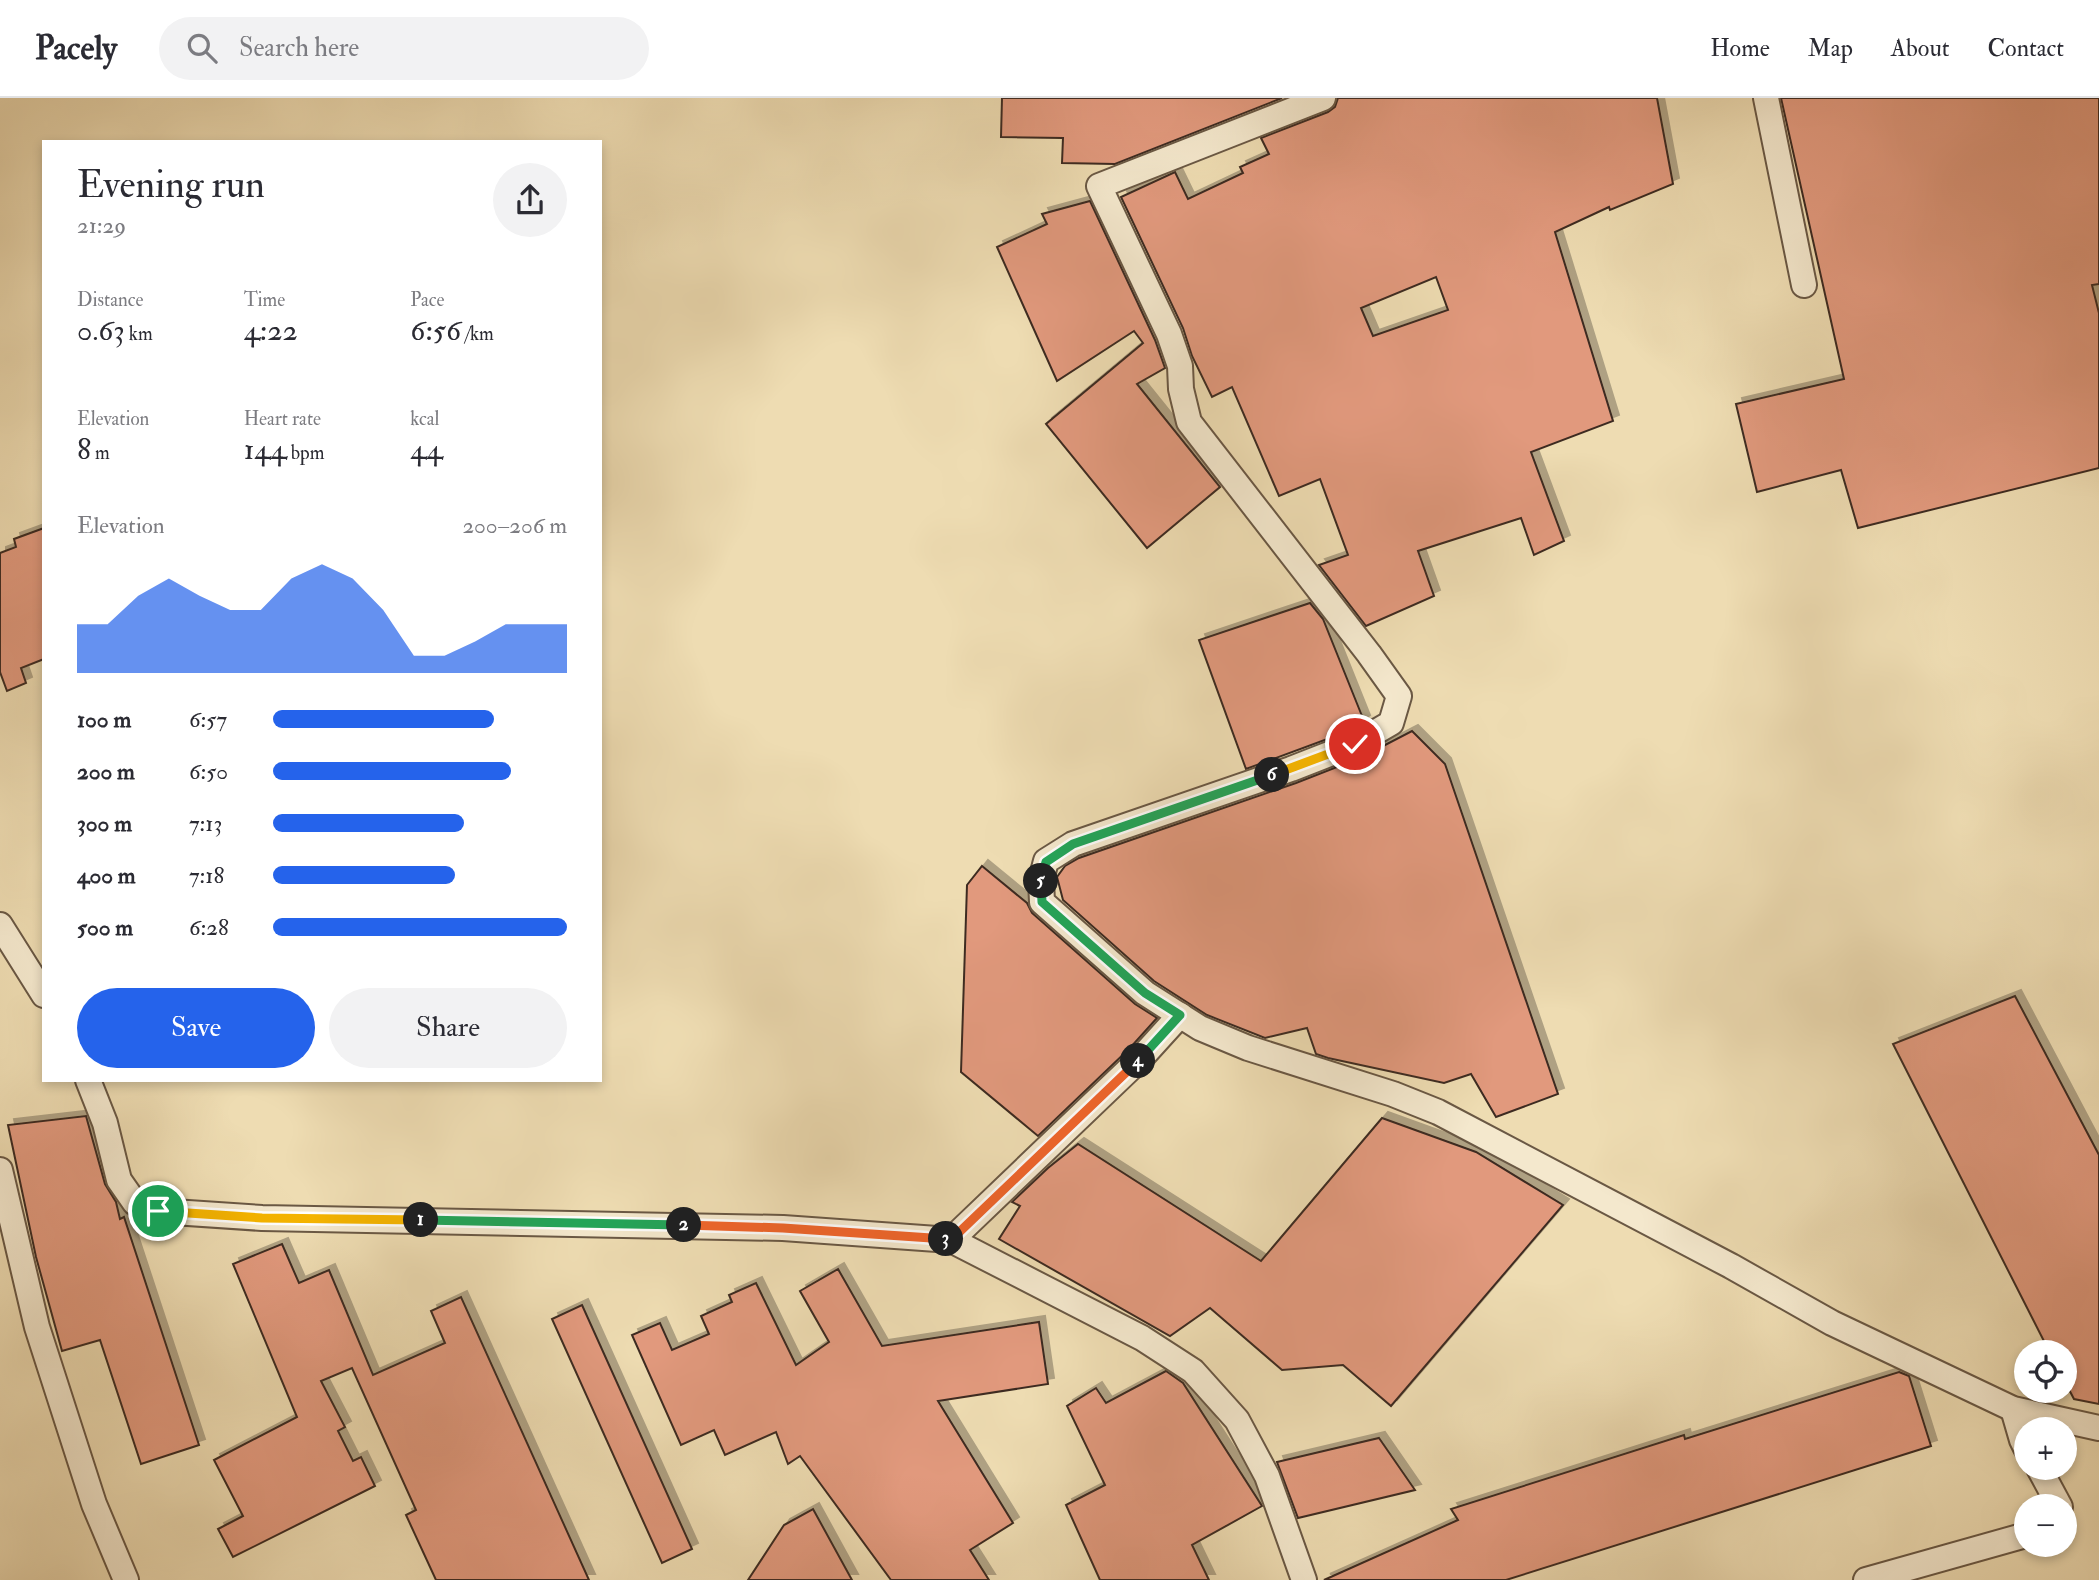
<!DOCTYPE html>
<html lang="en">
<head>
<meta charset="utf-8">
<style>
	body { margin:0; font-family:"IM FELL Double Pica",serif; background:#f2f2f3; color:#2b2b33; height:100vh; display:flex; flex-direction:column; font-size:26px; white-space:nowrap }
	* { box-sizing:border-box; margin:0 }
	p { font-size:23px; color:#7c7c81 }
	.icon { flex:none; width:38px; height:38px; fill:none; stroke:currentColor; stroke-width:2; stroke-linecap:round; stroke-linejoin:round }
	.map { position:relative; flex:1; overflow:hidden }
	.panel { position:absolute; left:42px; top:42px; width:560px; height:942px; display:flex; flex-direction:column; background:#fff; border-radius:0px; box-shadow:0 4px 10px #0003 }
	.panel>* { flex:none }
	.tools { position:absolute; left:2014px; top:1242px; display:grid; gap:14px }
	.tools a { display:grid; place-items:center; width:63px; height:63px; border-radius:50%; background:#fff; box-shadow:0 4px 10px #0003; font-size:35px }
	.pin { position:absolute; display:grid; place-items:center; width:60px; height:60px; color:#fff; margin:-30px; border:4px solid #fff; border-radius:50%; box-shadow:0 2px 7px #0007 }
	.km { position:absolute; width:35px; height:35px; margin:-18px; border-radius:50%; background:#222; color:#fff; font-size:19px; line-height:35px; text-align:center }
	.round { display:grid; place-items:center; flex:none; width:74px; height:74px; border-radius:37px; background:#f2f2f3 }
	.headline { display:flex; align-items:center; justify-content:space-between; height:119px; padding:0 35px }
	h1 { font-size:38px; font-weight:600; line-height:52px }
	.stats { display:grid; grid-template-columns:repeat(3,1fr); gap:10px; height:119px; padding:7px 35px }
	.stats div { display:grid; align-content:center }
	.stats b { font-size:30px; font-weight:600 }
	.stats small { font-size:19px; font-weight:400 }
	.stats p { font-size:19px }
	.chart { height:196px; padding:14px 35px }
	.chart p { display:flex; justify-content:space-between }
	.chart svg { width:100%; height:126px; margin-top:7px; fill:#2563eb; opacity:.7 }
	.button { display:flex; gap:14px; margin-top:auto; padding:14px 35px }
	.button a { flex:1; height:80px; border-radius:42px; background:#2563eb; color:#fff; font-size:28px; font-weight:600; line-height:80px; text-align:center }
	.button a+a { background:#f2f2f3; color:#2b2b33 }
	ul { padding:0 35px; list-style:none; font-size:23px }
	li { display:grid; grid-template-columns:112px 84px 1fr; align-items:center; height:52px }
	li i { height:18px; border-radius:9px; background:#2563eb }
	header { display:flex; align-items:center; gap:42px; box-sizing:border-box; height:98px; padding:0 35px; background:#fff; border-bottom:2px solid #e1e1e2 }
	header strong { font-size:33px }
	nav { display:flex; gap:38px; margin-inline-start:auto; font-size:24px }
	.search { width:490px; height:63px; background:#f2f2f3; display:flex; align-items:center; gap:18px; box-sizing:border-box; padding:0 24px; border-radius:38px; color:#7c7c81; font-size:26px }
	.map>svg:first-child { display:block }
	.building { fill:#e1997d; stroke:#3e2c20; stroke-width:2; fill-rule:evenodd; filter:url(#shadow) }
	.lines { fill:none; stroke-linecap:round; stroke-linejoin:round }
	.minor-casing { stroke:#6a5844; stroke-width:28 }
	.minor { stroke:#f4e8cd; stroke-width:24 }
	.split-1-casing { stroke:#fff; stroke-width:14 }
	.split-2-casing { stroke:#fff; stroke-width:14 }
	.split-3-casing { stroke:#fff; stroke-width:14 }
	.split-4-casing { stroke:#fff; stroke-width:14 }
	.split-5-casing { stroke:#fff; stroke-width:14 }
	.split-6-casing { stroke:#fff; stroke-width:14 }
	.split-7-casing { stroke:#fff; stroke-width:14 }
	.split-1 { stroke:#f5b400; stroke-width:9 }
	.split-2 { stroke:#22a559; stroke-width:9 }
	.split-3 { stroke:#f0652b; stroke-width:9 }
	.split-4 { stroke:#f0652b; stroke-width:9 }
	.split-5 { stroke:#22a559; stroke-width:9 }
	.split-6 { stroke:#22a559; stroke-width:9 }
	.split-7 { stroke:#f5b400; stroke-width:9 }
</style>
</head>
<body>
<header>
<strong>Pacely</strong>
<div class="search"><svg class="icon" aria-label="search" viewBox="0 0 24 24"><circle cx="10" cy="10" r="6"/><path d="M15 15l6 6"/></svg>Search here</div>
<nav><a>Home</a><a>Map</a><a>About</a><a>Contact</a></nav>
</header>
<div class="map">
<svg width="2099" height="1482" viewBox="0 0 2099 1482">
	<defs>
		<filter id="shadow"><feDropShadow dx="6" dy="-6" stdDeviation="0" flood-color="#0004"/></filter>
	</defs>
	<rect width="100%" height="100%" fill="#eedcb2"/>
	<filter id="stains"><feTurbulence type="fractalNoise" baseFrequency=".00286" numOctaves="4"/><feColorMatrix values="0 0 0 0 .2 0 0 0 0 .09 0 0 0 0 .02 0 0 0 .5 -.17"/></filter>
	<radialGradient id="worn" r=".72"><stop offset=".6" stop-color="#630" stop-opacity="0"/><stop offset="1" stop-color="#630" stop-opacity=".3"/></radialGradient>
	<g class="building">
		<polygon points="1002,0 1282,0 1115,66 1062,65 1063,40 1001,39"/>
		<path d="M1338,0h319l16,86 -63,26 -1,-3 -54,25 58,189 -82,31 33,89 -30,14 -13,-37 -103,33 16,45 -68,30 -47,-61 29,-10 -28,-76 -41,17 -47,-109 -20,10 -20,-41 -9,-28 -62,-131 54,-25 13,27 55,-26 -3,-6 29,-13 -8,-16 67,-26 7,-5zM1436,179l12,33 -75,26 -12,-28z"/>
		<polygon points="1781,0 2099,0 2099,186 2092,187 2099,215 2099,370 1858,430 1841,372 1757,394 1736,306 1844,281"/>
		<polygon points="1090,103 1155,242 1165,270 1137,286 1220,389 1147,450 1046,326 1143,245 1134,233 1057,283 997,149 1047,126 1042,116"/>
		<polygon points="44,430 44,561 21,570 26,585 7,593 0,574 0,455 16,449 14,441"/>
		<polygon points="1310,505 1323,521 1364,623 1349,633 1246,671 1199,542"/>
		<polygon points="1412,633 1445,666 1558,996 1496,1019 1471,976 1444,985 1328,960 1316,956 1307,930 1265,940 1207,917 1154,883 1063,802 1057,779 1065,768 1079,760 1296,685 1360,660"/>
		<polygon points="982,768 1027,805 1032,815 1135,906 1157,920 1130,950 1038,1038 961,974 967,787"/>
		<polygon points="2015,898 2099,1057 2099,1306 2074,1301 2065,1284 2065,1255 2050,1255 1893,946"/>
		<polygon points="86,1018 105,1086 116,1104 120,1121 124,1119 199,1347 141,1366 100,1242 62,1253 36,1159 8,1027"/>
		<polygon points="1382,1020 1476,1054 1563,1107 1391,1308 1343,1267 1282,1272 1210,1210 1170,1238 999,1141 1020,1108 1012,1104 1048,1070 1078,1046 1261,1163"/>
		<polygon points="282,1146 299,1185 329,1172 373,1277 445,1245 431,1213 461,1199 589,1482 436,1482 406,1417 416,1412 352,1270 321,1283 345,1329 338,1333 353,1363 361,1359 375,1388 233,1459 218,1431 243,1418 214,1362 297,1319 233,1166"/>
		<polygon points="838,1171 882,1248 1039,1224 1048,1286 938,1303 1013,1425 970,1452 989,1482 891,1482 800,1358 788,1366 776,1334 725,1357 714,1332 681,1347 632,1237 660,1225 672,1252 709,1236 701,1218 732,1204 729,1197 756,1185 796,1267 829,1244 800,1193"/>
		<polygon points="582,1207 692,1451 662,1465 552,1221"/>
		<polygon points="1166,1273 1183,1285 1262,1408 1192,1447 1209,1482 1100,1482 1066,1407 1105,1387 1067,1308 1096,1290 1106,1305"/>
		<polygon points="1899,1274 1909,1278 1931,1348 1506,1482 1324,1482 1458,1422 1451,1411 1684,1337 1685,1341"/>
		<polygon points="1379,1340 1415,1392 1298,1420 1277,1364"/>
		<polygon points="813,1411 852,1482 748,1482 784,1427"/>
	</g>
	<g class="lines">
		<defs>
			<g id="minor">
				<polyline points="1323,0 1099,88 1169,236 1180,268 1181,291 1189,324 1369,556 1399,598 1391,625 1355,646 1291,671 1073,746 1046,763 1041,782 1042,804 1145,895 1200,930 1248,950 1393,996 1438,1014 1731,1168 1832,1225 2013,1311 2099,1330"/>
				<polyline points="1766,0 1804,187"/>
				<polyline points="0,827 44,897"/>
				<polyline points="88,982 105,1025 119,1082 135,1105 158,1113 262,1120 783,1130 951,1142 1142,1240 1193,1273 1237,1322 1267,1378 1304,1482"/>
				<polyline points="0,1072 37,1229 94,1406 126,1482"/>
				<polyline points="951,1142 1141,960 1180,917"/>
				<polyline points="2013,1311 2022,1342 2026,1350"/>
				<polyline points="2039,1370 2060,1409"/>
				<polyline points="1866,1482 2026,1437"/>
			</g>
		</defs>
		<use href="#minor" class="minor-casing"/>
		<use href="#minor" class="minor"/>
	</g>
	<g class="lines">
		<defs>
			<polyline id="split-1" points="158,1113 262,1120 421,1122"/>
			<polyline id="split-2" points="421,1122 684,1127"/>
			<polyline id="split-3" points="684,1127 783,1130 946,1141"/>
			<polyline id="split-4" points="946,1141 951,1142 1138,963"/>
			<polyline id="split-5" points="1041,783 1042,804 1145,895 1180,917 1138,963"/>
			<polyline id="split-6" points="1041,783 1046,764 1073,746 1272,677"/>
			<polyline id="split-7" points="1272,677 1355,646"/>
		</defs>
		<use href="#split-1" class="split-1-casing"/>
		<use href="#split-2" class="split-2-casing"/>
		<use href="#split-3" class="split-3-casing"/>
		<use href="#split-4" class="split-4-casing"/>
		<use href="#split-5" class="split-5-casing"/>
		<use href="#split-6" class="split-6-casing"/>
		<use href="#split-7" class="split-7-casing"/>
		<use href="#split-1" class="split-1"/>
		<use href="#split-2" class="split-2"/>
		<use href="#split-3" class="split-3"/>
		<use href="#split-4" class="split-4"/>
		<use href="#split-5" class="split-5"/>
		<use href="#split-6" class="split-6"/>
		<use href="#split-7" class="split-7"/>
	</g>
	<rect width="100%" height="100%" filter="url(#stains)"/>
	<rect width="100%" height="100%" fill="url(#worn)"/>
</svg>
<div class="tools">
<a><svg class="icon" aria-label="locate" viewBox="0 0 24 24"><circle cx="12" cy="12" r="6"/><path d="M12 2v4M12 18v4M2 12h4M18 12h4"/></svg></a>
<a>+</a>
<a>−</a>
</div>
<div class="pin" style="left:158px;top:1113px;background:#1e9e55"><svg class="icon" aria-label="arrive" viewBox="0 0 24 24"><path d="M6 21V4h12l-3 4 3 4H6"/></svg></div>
<div class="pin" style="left:1355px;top:646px;background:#d93025"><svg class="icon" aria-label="check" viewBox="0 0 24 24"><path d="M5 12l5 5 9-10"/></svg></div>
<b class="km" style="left:421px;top:1122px">1</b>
<b class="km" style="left:684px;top:1127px">2</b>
<b class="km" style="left:946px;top:1141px">3</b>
<b class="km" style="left:1138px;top:963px">4</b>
<b class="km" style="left:1041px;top:783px">5</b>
<b class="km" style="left:1272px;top:677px">6</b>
<section class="panel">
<div class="headline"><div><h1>Evening run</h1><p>21:29</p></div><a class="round"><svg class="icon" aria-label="share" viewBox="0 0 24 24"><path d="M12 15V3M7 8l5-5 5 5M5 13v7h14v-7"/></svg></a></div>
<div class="stats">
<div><p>Distance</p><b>0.63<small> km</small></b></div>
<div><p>Time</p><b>4:22</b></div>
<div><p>Pace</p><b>6:56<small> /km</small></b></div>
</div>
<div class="stats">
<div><p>Elevation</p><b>8<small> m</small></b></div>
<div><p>Heart rate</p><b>144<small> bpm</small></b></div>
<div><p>kcal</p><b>44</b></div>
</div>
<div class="chart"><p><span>Elevation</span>200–206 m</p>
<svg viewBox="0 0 160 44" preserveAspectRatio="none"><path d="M0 44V27L10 27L20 17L30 11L40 17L50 22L60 22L70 11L80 6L90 11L100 22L110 38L120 38L130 33L140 27L150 27L160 27V44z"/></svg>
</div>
<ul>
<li><b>100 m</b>6:57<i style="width:75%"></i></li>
<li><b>200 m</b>6:50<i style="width:81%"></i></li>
<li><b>300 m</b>7:13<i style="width:65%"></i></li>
<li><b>400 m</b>7:18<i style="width:62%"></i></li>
<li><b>500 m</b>6:28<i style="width:100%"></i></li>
</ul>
<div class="button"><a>Save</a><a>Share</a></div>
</section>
</div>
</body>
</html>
